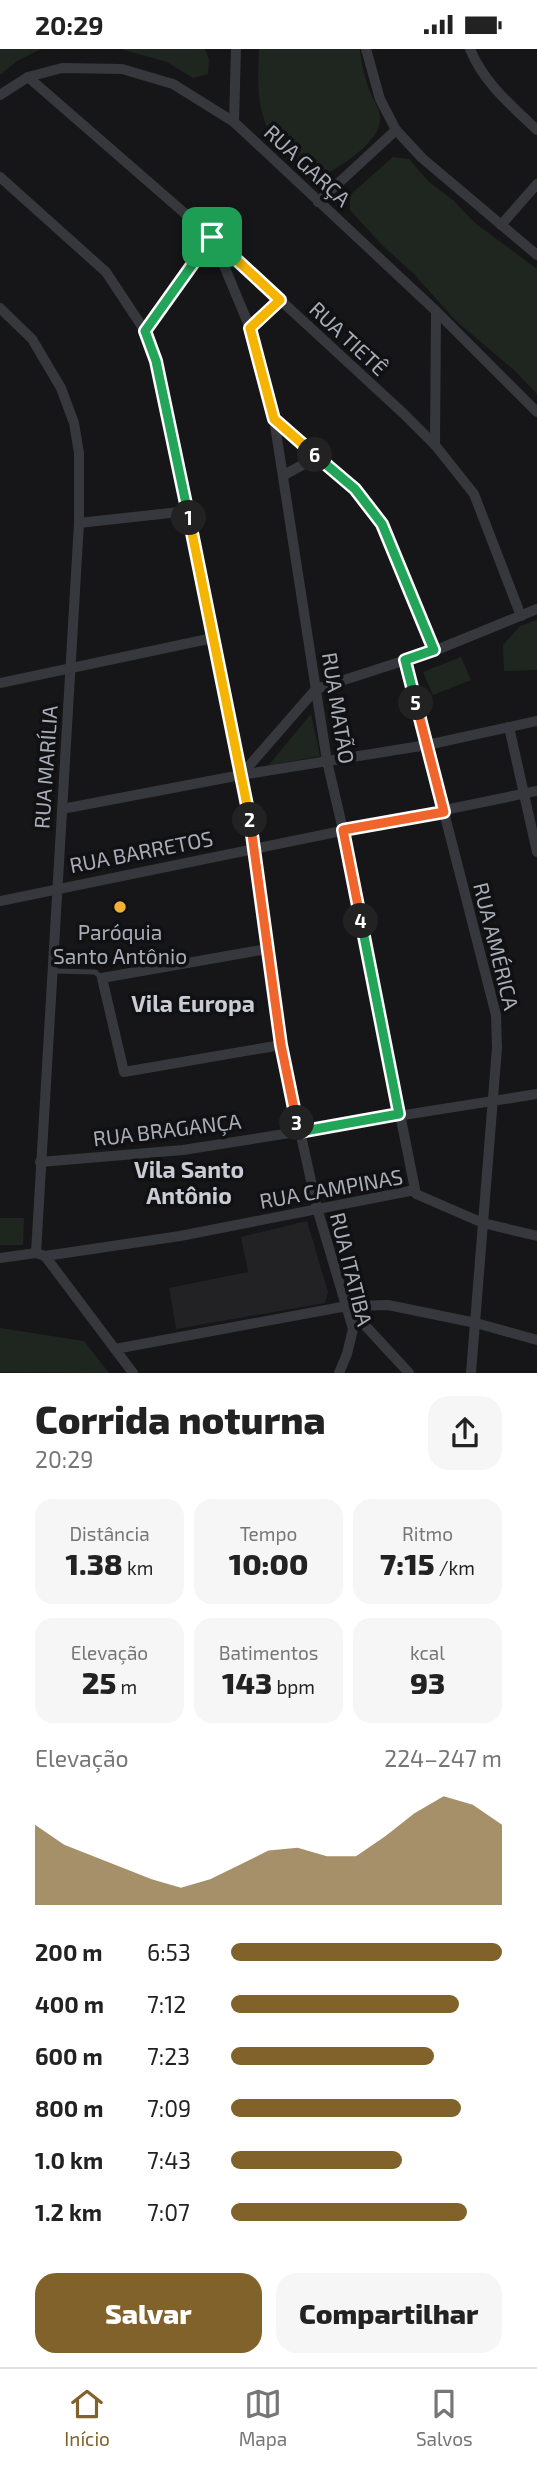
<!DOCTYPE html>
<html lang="pt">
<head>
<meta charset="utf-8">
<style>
	body { margin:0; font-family:"Exo 2",sans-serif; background:#f6f6f6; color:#222; height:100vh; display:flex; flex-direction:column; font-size:26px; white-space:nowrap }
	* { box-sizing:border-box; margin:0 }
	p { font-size:23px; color:#767676 }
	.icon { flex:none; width:38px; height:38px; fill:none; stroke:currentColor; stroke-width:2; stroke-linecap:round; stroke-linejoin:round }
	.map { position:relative; height:1324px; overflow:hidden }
	.side { display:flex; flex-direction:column; background:#fff; flex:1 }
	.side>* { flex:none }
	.pin { position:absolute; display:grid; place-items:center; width:60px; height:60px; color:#fff; margin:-30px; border-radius:14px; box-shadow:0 4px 10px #0006 }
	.km { position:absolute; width:35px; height:35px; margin:-18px; border-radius:50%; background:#222; color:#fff; font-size:19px; line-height:35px; text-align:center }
	.round { display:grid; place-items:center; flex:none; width:74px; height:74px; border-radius:21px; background:#f6f6f6 }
	.head { display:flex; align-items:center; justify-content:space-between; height:119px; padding:0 35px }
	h1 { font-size:38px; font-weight:800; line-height:52px }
	.stats { display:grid; grid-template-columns:repeat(3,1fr); gap:10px; height:119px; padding:7px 35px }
	.stats div { display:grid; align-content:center; border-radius:18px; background:#f6f6f6; text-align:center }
	.stats b { font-size:30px; font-weight:800 }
	.stats small { font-size:19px; font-weight:400 }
	.stats p { font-size:19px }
	.chart { height:196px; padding:14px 35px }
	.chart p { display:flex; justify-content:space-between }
	.chart svg { width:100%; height:126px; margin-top:7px; fill:#80622a; opacity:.7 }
	.cta { display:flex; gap:14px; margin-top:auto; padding:14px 35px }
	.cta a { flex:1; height:80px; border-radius:21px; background:#80622a; color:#fff; font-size:28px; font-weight:800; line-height:80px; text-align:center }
	.cta a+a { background:#f6f6f6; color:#222 }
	ul { padding:0 35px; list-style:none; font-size:23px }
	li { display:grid; grid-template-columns:112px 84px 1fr; align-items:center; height:52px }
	li i { height:18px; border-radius:9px; background:#80622a }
	.status { display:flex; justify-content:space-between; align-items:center; height:49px; padding:0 35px; background:#fff; direction:ltr }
	.status svg { height:19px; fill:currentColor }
	.tabs { display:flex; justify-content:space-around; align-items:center; height:98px; border-top:2px solid #e0e0e0; background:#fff; font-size:19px; color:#767676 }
	.tabs a { display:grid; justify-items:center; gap:4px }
	.tabs .current { color:#80622a }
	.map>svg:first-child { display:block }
	.built { fill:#222225 }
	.green { fill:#1e261f }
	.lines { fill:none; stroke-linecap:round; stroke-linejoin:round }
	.service { stroke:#37383d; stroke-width:5 }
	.minor { stroke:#37383d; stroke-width:10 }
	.split-1-casing { stroke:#fff; stroke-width:14 }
	.split-2-casing { stroke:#fff; stroke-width:14 }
	.split-3-casing { stroke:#fff; stroke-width:14 }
	.split-4-casing { stroke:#fff; stroke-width:14 }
	.split-5-casing { stroke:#fff; stroke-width:14 }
	.split-6-casing { stroke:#fff; stroke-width:14 }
	.split-7-casing { stroke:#fff; stroke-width:14 }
	.split-1 { stroke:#22a559; stroke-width:9 }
	.split-2 { stroke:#f5b400; stroke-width:9 }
	.split-3 { stroke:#f0652b; stroke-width:9 }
	.split-4 { stroke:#22a559; stroke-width:9 }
	.split-5 { stroke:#f0652b; stroke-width:9 }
	.split-6 { stroke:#22a559; stroke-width:9 }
	.split-7 { stroke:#f5b400; stroke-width:9 }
	.poi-dot { fill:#f2b134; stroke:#111113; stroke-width:2.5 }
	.labels { text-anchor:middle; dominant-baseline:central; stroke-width:7; stroke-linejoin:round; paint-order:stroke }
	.street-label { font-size:21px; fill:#a8adb8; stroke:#111113 }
	.poi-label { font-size:21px; fill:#a8adb8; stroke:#111113 }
	.neighbourhood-label { font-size:23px; font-weight:bold; fill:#c9ccd4; stroke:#111113 }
</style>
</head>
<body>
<div class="status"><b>20:29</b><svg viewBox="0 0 49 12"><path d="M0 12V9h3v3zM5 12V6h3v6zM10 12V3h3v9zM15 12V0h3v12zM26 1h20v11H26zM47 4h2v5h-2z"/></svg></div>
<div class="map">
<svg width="537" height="1324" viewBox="0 0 537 1324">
	<rect width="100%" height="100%" fill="#161618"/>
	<polygon class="built" points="307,1172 328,1243 325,1254 176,1280 169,1239 248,1223 241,1188"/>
	<g class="green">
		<polygon points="0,0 41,0 17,12 0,26"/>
		<polygon points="121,0 205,0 209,10 208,25 193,29 167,13"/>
		<path d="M259,0h101c1,12 4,26 8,38 3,10 12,20 12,31 2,23 -41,50 -60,59 -14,-4 -21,-11 -32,-21 -32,-30 -31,-66 -29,-107z"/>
		<polygon points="393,108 409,110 429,133 453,151 475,174 537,220 537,345 515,322 456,272 414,225 382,196 350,161 350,146"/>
		<polygon points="537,571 537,621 504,622 503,596 520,577"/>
		<polygon points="461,608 471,631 433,646 423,623"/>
		<polygon points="311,665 320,707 268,717"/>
		<polygon points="0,1169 24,1169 23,1196 0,1196"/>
		<polygon points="0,1279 84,1292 109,1324 0,1323"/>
	</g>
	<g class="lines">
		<polyline class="service" points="54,922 95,923 101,928"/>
		<g class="minor">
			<polyline points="366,0 380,50 396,81 422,109 537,206"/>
			<path d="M470,0c14,34 41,56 67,81"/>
			<polyline points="28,28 212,188 404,365 435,396 474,445 521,567"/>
			<polyline points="0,46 28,28 62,19 122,20 173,35 234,73 436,262 537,363"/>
			<polyline points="234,73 236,0"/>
			<polyline points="0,128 106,223 145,282 156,312 255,799 281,996 317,1159 353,1280 347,1305 339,1324"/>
			<polyline points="318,153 396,81"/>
			<polyline points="501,176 537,135"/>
			<polyline points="212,188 250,279 274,370 327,712 343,781 416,1145 483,1174 537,1187"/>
			<polyline points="0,259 32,290 61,339 74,374 79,404 79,474 36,1204"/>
			<polyline points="250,279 280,251"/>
			<polyline points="145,282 212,188"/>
			<polyline points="274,370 355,440 382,475 434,602"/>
			<polyline points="435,396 436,262"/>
			<polyline points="284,426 317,408"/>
			<polyline points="79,474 188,462"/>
			<polyline points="405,611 496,966 497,999 471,1324"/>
			<polyline points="0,634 213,589"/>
			<polyline points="509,678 537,803"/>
			<polyline points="241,726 316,640 434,602 537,560"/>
			<polyline points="62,760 241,726 427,696 537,672"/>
			<polyline points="0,852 537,742"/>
			<polyline points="267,900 102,929 124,1023 281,996"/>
			<polyline points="40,1113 183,1101 537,1045"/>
			<polyline points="45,1207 133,1324"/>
			<polyline points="0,1209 36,1204 45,1207 180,1187 415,1141"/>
			<polyline points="349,1259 409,1324"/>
			<polyline points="115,1300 347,1257 388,1256 476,1274 537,1291"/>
		</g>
	</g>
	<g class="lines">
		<defs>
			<polyline id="split-1" points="189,469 156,312 145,282 212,188"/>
			<polyline id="split-2" points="189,469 250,771"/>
			<polyline id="split-3" points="250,771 281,996 297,1074"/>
			<polyline id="split-4" points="297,1074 299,1083 399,1065 361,872"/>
			<polyline id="split-5" points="361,872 343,781 444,763 416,654"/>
			<polyline id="split-6" points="315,406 355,440 382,475 434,601 405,611 416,654"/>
			<polyline id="split-7" points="212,188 280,251 250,279 274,370 315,406"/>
		</defs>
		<use href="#split-1" class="split-1-casing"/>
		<use href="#split-2" class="split-2-casing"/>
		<use href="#split-3" class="split-3-casing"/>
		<use href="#split-4" class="split-4-casing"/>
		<use href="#split-5" class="split-5-casing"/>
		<use href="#split-6" class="split-6-casing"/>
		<use href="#split-7" class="split-7-casing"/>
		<use href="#split-1" class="split-1"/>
		<use href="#split-2" class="split-2"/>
		<use href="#split-3" class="split-3"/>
		<use href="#split-4" class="split-4"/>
		<use href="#split-5" class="split-5"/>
		<use href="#split-6" class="split-6"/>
		<use href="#split-7" class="split-7"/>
	</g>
	<circle class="poi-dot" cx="120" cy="858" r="7"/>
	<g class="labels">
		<g class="street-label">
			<text transform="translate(308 116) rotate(43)">RUA GARÇA</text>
			<text transform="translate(349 289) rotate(43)">RUA TIETÊ</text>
			<text transform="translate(339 659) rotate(81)">RUA MATÃO</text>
			<text transform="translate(45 718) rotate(-86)">RUA MARÍLIA</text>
			<text transform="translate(141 802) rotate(-11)">RUA BARRETOS</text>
			<text transform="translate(497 897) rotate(76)">RUA AMÉRICA</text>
			<text transform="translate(167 1080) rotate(-7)">RUA BRAGANÇA</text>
			<text transform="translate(331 1139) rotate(-10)">RUA CAMPINAS</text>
			<text transform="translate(352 1220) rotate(76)">RUA ITATIBA</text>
		</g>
		<g class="poi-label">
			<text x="120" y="882">Paróquia<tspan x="120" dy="24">Santo Antônio</tspan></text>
		</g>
		<g class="neighbourhood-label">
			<text x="193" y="954">Vila Europa</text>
			<text x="189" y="1120">Vila Santo<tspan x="189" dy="26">Antônio</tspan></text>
		</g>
	</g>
</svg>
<div class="pin" style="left:212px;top:188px;background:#1e9e55"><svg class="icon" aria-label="arrive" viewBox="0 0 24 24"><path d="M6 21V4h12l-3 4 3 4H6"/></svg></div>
<b class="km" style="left:189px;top:469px">1</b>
<b class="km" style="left:250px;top:771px">2</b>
<b class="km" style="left:297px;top:1074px">3</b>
<b class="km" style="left:361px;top:872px">4</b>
<b class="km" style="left:416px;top:654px">5</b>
<b class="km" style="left:315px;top:406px">6</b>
</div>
<section class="side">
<div class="head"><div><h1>Corrida noturna</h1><p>20:29</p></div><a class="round"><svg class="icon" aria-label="share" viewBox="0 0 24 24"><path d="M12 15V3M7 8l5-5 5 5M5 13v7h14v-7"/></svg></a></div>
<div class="stats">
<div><p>Distância</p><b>1.38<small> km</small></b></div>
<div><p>Tempo</p><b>10:00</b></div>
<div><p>Ritmo</p><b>7:15<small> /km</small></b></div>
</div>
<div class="stats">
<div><p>Elevação</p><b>25<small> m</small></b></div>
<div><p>Batimentos</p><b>143<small> bpm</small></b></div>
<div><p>kcal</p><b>93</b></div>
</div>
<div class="chart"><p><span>Elevação</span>224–247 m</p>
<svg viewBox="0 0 160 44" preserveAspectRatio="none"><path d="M0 44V16L10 23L20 27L30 31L40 35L50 38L60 35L70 30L80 25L90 24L100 27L110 27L120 20L130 12L140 6L150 9L160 16V44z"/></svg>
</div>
<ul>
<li><b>200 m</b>6:53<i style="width:100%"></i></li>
<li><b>400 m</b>7:12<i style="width:84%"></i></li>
<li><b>600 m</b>7:23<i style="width:75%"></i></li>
<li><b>800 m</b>7:09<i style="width:85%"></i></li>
<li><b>1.0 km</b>7:43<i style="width:63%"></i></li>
<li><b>1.2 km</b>7:07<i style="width:87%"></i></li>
</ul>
<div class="cta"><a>Salvar</a><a>Compartilhar</a></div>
</section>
<nav class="tabs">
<a class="current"><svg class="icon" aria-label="home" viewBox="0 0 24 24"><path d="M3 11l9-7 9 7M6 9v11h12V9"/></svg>Início</a>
<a><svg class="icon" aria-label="map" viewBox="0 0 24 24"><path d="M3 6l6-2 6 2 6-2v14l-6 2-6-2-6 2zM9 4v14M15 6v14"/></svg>Mapa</a>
<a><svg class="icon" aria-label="saved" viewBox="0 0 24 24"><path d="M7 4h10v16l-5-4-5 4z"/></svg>Salvos</a>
</nav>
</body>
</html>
